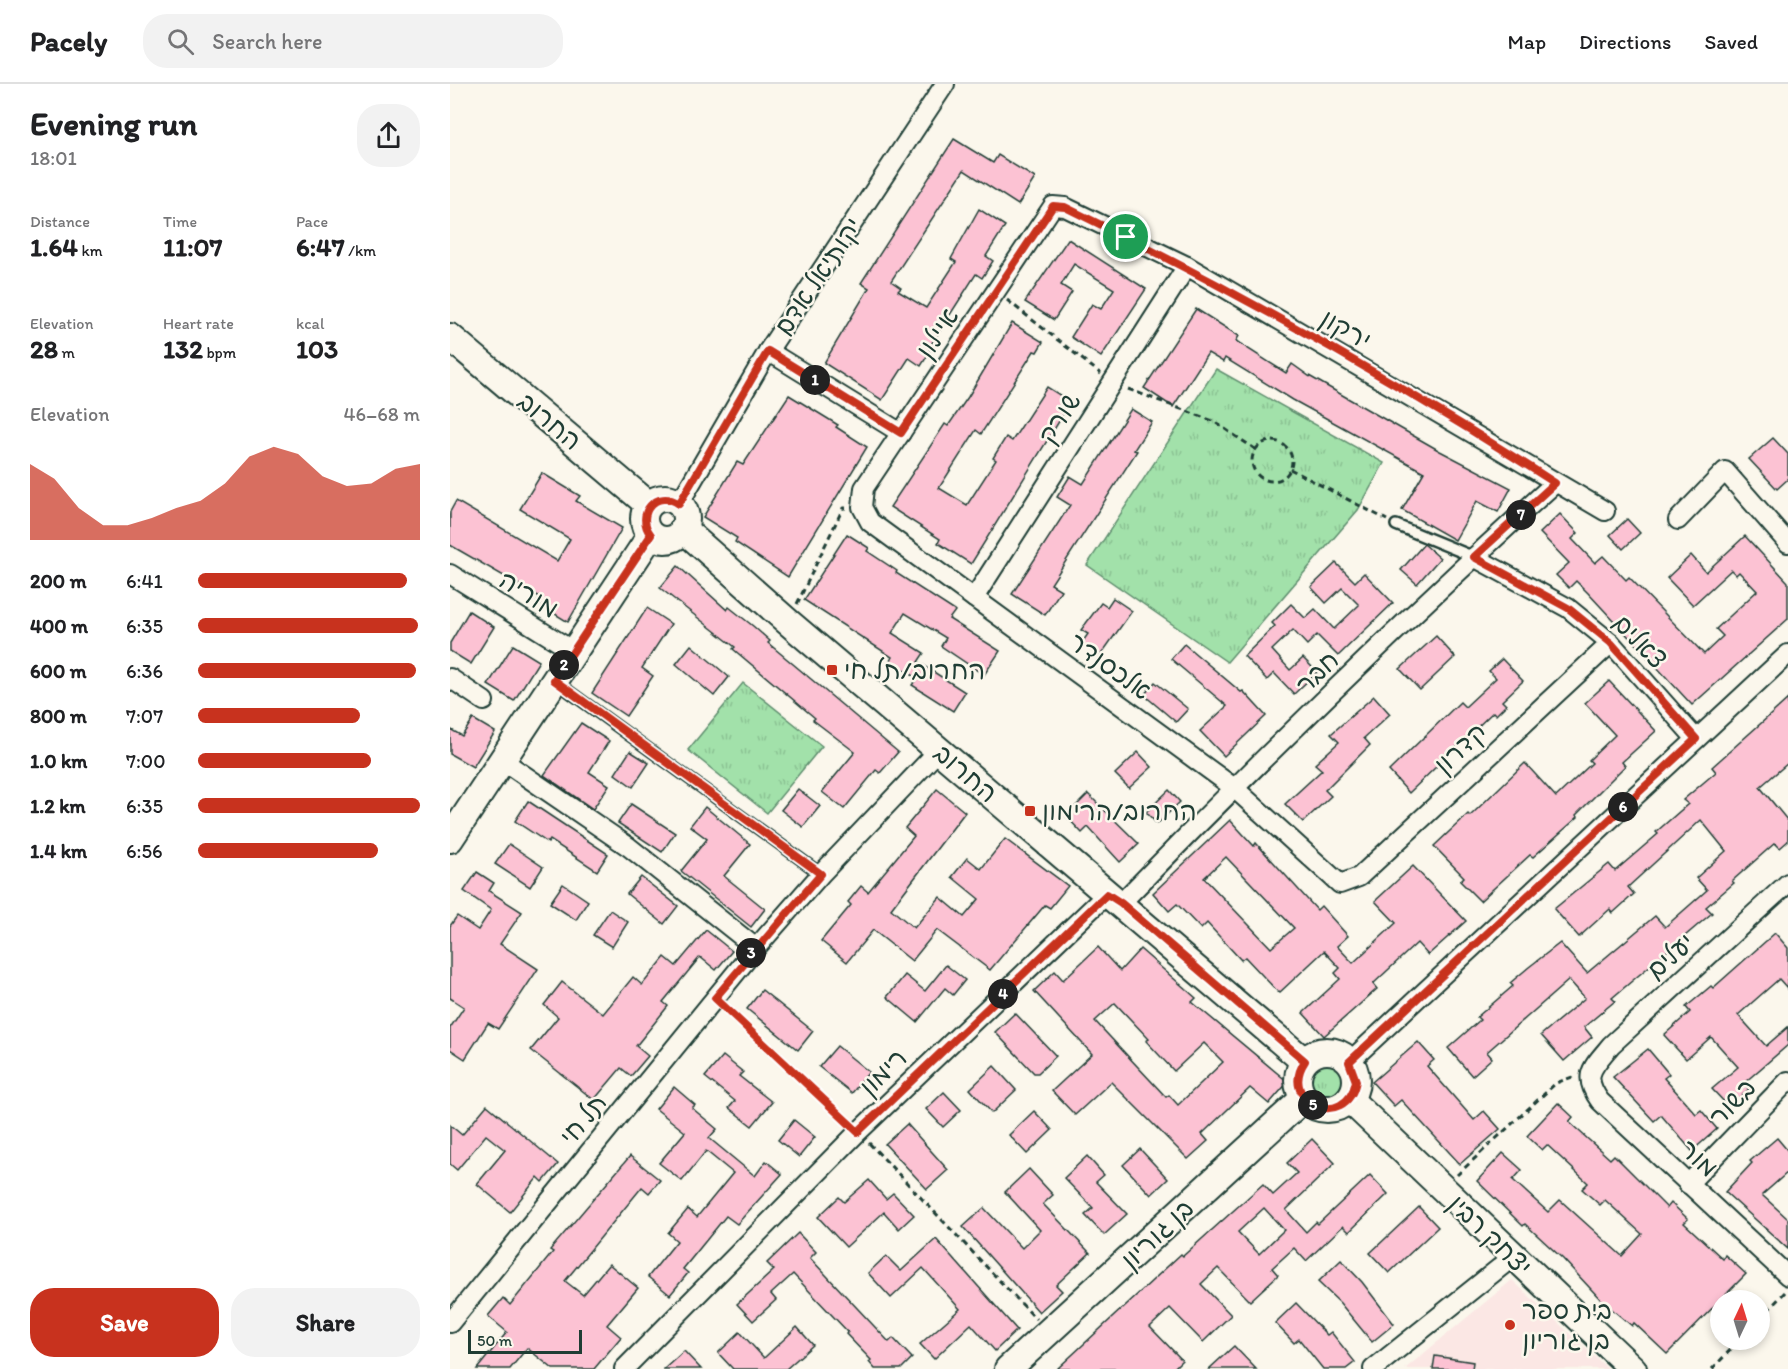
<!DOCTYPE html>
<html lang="en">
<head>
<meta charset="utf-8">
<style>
	body { margin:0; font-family:Itim,"Playpen Sans Hebrew",sans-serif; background:#f2f2f2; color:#202124; height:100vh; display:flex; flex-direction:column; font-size:22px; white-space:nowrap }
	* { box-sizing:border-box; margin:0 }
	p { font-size:20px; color:#757577 }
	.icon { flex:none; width:33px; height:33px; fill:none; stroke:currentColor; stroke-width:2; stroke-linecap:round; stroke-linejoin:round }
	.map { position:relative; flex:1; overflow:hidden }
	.details { display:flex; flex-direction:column; background:#fff; width:450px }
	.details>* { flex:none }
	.needle { width:39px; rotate:4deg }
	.controls { position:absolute; left:1260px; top:1206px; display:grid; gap:12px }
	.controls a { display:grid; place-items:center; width:60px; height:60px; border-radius:50%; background:#fff; box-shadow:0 3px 9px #0003; font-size:30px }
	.scale { position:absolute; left:18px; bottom:15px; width:114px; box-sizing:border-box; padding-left:6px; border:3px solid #1f3d34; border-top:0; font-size:16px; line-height:21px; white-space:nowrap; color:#1f3d34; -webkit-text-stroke:4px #fbf7ec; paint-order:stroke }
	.pin { position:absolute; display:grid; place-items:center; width:51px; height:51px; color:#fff; margin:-26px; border:3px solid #fff; border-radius:50%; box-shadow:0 2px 6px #0007 }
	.km { position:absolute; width:30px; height:30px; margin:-15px; border-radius:50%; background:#222; color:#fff; font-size:16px; line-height:30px; text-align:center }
	.round { display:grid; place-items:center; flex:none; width:63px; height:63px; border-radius:24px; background:#f2f2f2 }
	.summary { display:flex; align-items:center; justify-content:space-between; height:102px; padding:0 30px }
	h1 { font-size:33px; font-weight:700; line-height:45px }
	.metrics { display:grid; grid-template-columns:repeat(3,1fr); gap:9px; height:102px; padding:6px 30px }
	.metrics div { display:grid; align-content:center }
	.metrics b { font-size:26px; font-weight:700 }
	.metrics small { font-size:16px; font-weight:400 }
	.metrics p { font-size:16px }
	.chart { height:168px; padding:12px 30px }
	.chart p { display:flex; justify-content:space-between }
	.chart svg { width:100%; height:108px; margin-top:6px; fill:#c8321e; opacity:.7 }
	.action { display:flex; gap:12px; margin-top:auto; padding:12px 30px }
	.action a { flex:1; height:69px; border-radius:24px; background:#c8321e; color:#fff; font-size:24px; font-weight:700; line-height:69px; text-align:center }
	.action a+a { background:#f2f2f2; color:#202124 }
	ul { padding:0 30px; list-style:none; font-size:20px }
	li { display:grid; grid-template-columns:96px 72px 1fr; align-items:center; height:45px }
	li i { height:15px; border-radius:8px; background:#c8321e }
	header { display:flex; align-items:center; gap:36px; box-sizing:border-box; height:84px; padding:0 30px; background:#fff; border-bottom:2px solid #e0e0e0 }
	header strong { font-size:28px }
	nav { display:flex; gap:33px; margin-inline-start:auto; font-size:21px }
	.search { width:420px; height:54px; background:#f2f2f2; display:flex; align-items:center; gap:15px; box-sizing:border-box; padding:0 21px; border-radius:24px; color:#757577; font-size:22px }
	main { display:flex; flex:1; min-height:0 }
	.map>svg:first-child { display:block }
	.built { fill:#fbe7e4 }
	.grass { fill:url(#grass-tufts); stroke:#608f6f; stroke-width:1.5 }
	.building { fill:#fcc2d3; stroke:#1f3d34; stroke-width:1.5; fill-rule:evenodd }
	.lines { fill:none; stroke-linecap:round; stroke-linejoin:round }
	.lane-casing { stroke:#1f3d34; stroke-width:14 }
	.street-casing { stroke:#1f3d34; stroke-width:22 }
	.secondary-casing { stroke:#1f3d34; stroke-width:30 }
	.path { stroke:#1f3d34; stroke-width:3; stroke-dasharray:6 4.5; stroke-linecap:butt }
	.lane { stroke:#fbf7ec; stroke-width:9 }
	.street { stroke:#fbf7ec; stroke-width:18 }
	.secondary { stroke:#fbf7ec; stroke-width:26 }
	.route-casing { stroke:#fff; stroke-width:12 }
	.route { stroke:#c8321e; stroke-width:8 }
	.poi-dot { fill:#c8321e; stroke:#fbf7ec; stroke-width:2 }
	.labels { text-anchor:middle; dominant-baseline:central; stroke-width:5; stroke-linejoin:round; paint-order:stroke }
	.street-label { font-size:26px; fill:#1f3d34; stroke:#fbf7ec }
	.poi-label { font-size:26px; fill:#1f3d34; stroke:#fbf7ec; text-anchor:start }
</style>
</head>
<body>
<header>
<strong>Pacely</strong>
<div class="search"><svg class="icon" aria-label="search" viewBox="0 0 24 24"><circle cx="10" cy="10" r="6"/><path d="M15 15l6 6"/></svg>Search here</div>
<nav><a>Map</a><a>Directions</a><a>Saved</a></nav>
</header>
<main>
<section class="details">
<div class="summary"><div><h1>Evening run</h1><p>18:01</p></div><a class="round"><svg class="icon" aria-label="share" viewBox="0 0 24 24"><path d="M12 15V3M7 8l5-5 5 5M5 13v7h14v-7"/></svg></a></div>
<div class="metrics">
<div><p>Distance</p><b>1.64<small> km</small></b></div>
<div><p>Time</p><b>11:07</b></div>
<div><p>Pace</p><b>6:47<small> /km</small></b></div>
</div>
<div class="metrics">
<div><p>Elevation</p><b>28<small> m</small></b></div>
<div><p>Heart rate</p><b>132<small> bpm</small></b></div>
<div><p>kcal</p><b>103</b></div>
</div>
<div class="chart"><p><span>Elevation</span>46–68 m</p>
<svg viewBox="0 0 160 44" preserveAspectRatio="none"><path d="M0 44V13L10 19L20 31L30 38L40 38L50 35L60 31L70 28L80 21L90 10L100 6L110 9L120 18L130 22L140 21L150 15L160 13V44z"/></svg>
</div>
<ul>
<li><b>200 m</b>6:41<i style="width:94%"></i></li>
<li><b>400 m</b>6:35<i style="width:99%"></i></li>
<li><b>600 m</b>6:36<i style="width:98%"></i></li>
<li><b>800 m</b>7:07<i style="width:73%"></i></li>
<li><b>1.0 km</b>7:00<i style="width:78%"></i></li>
<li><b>1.2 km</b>6:35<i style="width:100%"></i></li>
<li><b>1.4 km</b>6:56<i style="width:81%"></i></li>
</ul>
<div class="action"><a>Save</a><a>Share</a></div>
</section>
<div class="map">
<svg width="1338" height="1285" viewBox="0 0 1338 1285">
	<defs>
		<pattern id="grass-tufts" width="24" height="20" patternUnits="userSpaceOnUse" patternTransform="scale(1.5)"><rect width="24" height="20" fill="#a2e1aa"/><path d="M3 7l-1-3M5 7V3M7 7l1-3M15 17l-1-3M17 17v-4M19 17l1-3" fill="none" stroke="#8bc293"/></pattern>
	</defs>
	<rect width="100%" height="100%" fill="#fbf7ec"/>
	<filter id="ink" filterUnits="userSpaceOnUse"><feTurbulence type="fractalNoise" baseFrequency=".0167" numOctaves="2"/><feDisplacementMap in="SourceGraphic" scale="12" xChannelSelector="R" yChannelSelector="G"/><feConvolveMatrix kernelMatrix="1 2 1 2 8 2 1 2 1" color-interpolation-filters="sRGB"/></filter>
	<g filter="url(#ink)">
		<polygon class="built" points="1062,1196 1158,1285 955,1285"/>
		<g class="grass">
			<polygon points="766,285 934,379 908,426 777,578 637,481"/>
			<polygon points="293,599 372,662 317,729 238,666"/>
			<circle cx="878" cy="995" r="22"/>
		</g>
		<g class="building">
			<polygon points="504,55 543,79 548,71 585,94 568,121 514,86 441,197 451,204 448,207 476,224 506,178 501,175 529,125 555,142 536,172 543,177 532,194 526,190 478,265 481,266 471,282 459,274 432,316 374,279 419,204 411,199"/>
			<polygon points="618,155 696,205 651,273 621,253 642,220 651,225 664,205 624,180 611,201 622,208 604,236 575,218"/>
			<polygon points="746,225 789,252 786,257 836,289 842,280 859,292 990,367 1061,404 1048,428 1027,417 1005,456 952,426 974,388 843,316 775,274 773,278 758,269 723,323 694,304"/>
			<polygon points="562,239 593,258 587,268 584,267 531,350 526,346 489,404 517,421 546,376 543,374 556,353 562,357 597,303 621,318 521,480 488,459 490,455 440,423 495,340 498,342 518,313"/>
			<polygon points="339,311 388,341 386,343 417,363 338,493 285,458 287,454 253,433 287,378 293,381"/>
			<polygon points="681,325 702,338 684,366 687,367 601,500 611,506 595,531 562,510 620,421 607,413 620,392 633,400"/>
			<polygon points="1323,354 1338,370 1338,395 1327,405 1299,375"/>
			<polygon points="92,389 130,412 126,417 172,444 118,538 87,519 90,513 0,461 0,428 6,417 107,477 120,455 70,425"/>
			<polygon points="1110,430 1128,449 1122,455 1145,479 1153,472 1176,496 1179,493 1254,570 1273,552 1266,545 1307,507 1289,488 1286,491 1281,486 1243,521 1217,494 1241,471 1256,488 1295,452 1338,498 1338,535 1242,621 1138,509 1126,497 1119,504 1106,491 1119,479 1090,449"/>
			<polygon points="1177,435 1190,449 1173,465 1160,451"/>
			<polygon points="397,450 419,464 417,467 447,487 446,489 505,527 499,535 550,567 534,591 491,562 496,554 455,529 442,549 474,569 468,578 515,608 503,627 462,601 467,594 440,577 442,573 354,516"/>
			<polygon points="974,460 990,474 967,500 951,486"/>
			<polygon points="886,479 905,498 914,489 943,519 888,572 867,551 857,561 843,546 822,566 840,586 853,574 867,588 844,610 824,589 817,596 794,572 825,542 822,539 841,520 855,534 865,525 884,545 909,521 892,504 876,519 861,503"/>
			<polygon points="228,482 277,526 279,523 303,542 320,557 318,559 448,668 430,689 426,686 394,725 372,708 405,668 363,636 365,634 283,565 285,563 210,504"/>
			<polygon points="663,514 682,527 650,572 631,560 638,550 631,546 651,519 657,523"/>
			<polygon points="197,524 221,540 192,584 203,592 176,632 142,609"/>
			<polygon points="19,527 44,543 21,580 0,567 0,559"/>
			<polygon points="986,552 1005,573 970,606 950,585"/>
			<polygon points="734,560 791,608 793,607 816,632 774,672 750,647 777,622 721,575"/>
			<polygon points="63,561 89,577 64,617 38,601"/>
			<polygon points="241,561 279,593 264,612 226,580"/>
			<polygon points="1052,575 1073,597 1052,617 1056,621 1046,631 1043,628 959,709 939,687 1010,618 1015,623 1046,594 1039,587"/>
			<polygon points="1159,597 1206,647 1172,678 1175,682 1126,731 1128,733 1083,773 1080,771 1030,817 1010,797 1014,793 984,762 1018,730 1020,732 1075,679 1106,713 1142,679 1139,676 1165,651 1135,619"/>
			<polygon points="705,598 738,625 726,638 694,611"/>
			<polygon points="924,612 940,630 914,654 920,661 875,706 881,712 853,738 835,720 872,686 865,680 889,658 881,650"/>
			<polygon points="1338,615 1338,679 1310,703 1338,737 1338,757 1330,764 1325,759 1282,797 1284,799 1256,823 1262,829 1162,914 1165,917 1134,943 1142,953 1114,977 1091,951 1135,914 1119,896 1037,968 1042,974 1022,992 998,964 1030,936 1027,933 1063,902 1060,899 1079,883 1110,859 1137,889 1205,832 1215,843 1257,806 1246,794 1276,767 1251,736 1178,803 1184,810 1163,829 1160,825 1129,853 1104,825 1159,780 1165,787 1208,750 1206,748 1238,720 1233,716 1266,688 1262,683"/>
			<polygon points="23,635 45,648 23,683 0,670 0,645 12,652"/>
			<polygon points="131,639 159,657 139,688 159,701 143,725 94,691"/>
			<polygon points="180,667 199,679 183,703 165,690"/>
			<polygon points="688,668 702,683 679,704 665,690"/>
			<polygon points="348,705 370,722 353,743 331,726"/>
			<polygon points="487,705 515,728 441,825 464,844 490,813 514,833 529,815 502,793 517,774 531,785 555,755 618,802 600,824 595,821 540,886 487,846 462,877 423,846 397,878 371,857 401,821 398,818 411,802 418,808 464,752 455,744"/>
			<polygon points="719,706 730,718 707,740 696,728"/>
			<polygon points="638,710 689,760 670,778 638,743 632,749 616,732"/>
			<polygon points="78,717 158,770 147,787 100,756 98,759 65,737"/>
			<polygon points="181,720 225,749 212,768 168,739"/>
			<polygon points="255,723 300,760 274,792 315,825 301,843 231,787 257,755 240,742"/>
			<path d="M780,736l24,26 2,-3 61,67 4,-4 27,30 -11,10 16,17 43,-40 -21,-22 38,-35 53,55 -38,34 -11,-12 -44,41 4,5 -53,47 -21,-23 37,-34 -5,-6 5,-5 -16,-17 -45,42 -34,-36 -4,3 -34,-37 -6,6 -24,-25 -8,7 -16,-18zM776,773l68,71 -23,20 -67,-70z"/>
			<polygon points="59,760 93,783 80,803 45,780"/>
			<polygon points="27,788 44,799 39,807 72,828 50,860 88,885 48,945 38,939 15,975 0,965 0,944 14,923 0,914 0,842 7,832 28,846 41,826 14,807"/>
			<polygon points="191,793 228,822 214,840 177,810"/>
			<polygon points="113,800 138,817 126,836 100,819"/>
			<polygon points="160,826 178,838 162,863 143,851"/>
			<polygon points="256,846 282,867 266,886 250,873 213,918 218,922 186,962 198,972 181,992 171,984 144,1016 81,966 108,933 94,921 112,898 153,930 183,893 192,901 215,873 226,882"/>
			<polygon points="1325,849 1338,864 1338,905 1329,895 1288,931 1316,962 1338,943 1338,961 1294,999 1299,1005 1279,1023 1262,1005 1288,983 1261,953 1236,975 1214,951 1240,928 1236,923 1261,902 1263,904"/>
			<path d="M648,863l22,24 20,-22 56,49 -4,4 96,80 -19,22 -19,-16 -48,46 6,7 -20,18 -77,-77 -36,33 -23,-24 40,-37 -58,-63 21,-20 8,9zM665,919l34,36 -3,2 28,30 30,-28 19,19 -45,43 -9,-10 -3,2 -71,-76z"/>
			<polygon points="496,881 515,896 503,911 495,904 467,938 437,913 455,891 475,907"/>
			<polygon points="312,906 363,947 348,966 297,925"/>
			<polygon points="565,929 606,972 588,989 584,989 545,948"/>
			<polygon points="968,958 984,976 977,982 1024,1036 1034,1027 1050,1045 1010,1080 951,1016 944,1022 922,998"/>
			<polygon points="387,962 419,988 402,1009 369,983"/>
			<polygon points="1198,965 1219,990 1214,994 1246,1030 1251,1026 1267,1045 1242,1067 1211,1031 1204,1037 1163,993"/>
			<polygon points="273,972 293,988 289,992 322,1018 302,1042 279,1024 285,1017 255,993"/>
			<polygon points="544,982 566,1006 542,1029 520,1005"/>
			<polygon points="224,1003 245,1021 242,1024 267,1045 259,1054 305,1092 316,1077 332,1090 287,1140 276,1132 233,1185 238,1189 220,1211 198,1193 227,1157 218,1149 238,1125 247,1133 283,1089 256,1067 232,1097 209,1079 235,1048 206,1025"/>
			<polygon points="494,1008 511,1026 493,1043 476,1025"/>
			<polygon points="1108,1019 1123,1033 1119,1038 1160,1075 1164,1071 1217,1124 1221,1119 1238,1135 1234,1139 1273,1175 1275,1171 1296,1190 1217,1270 1184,1239 1182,1242 1152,1217 1113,1175 1075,1140 1073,1142 1027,1097 1053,1069 1072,1086 1063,1096 1098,1128 1110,1116 1172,1172 1192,1150 1155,1116 1150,1121 1132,1105 1138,1099 1097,1061 1092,1066 1077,1052"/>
			<polygon points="37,1021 108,1080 93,1098 88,1093 60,1128 27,1100 55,1066 36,1051 7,1086 0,1080 0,1041 12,1051"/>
			<polygon points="584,1027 602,1046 577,1070 559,1051"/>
			<polygon points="344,1036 365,1053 349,1073 328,1056"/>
			<polygon points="457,1040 498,1086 477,1105 435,1060"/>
			<polygon points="1327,1054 1338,1067 1338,1088 1312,1111 1338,1135 1338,1165 1275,1108 1302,1079 1300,1077"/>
			<path d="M862,1055l23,24 -49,47 20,22 10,-10 2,2 52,-49 18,19 -39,38 -6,-6 -37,35 -12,-13 -22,20 6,7 -28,26 -32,-33 -17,16 30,31 -28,27 -33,-34 -20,19 32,33 -9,9h-116l124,-115 2,2 80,-72 10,11 24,-22 -10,-10zM814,1124l20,22 -25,24 -21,-22z"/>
			<polygon points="690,1065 718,1095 701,1111 673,1081"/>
			<polygon points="180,1072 210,1096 199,1109 192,1103 115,1197 133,1211 159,1180 188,1204 157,1241 171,1253 144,1285 103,1285 77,1264 60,1285 27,1285 57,1248 38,1232 53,1214 60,1221 103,1168 100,1166"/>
			<polygon points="637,1072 654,1091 646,1098 677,1130 654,1151 635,1131 643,1124 614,1094"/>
			<polygon points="579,1085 603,1111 593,1120 640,1169 606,1201 612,1207 589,1228 513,1143 534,1124 572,1164 590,1146 555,1108"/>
			<polygon points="419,1096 436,1115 443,1109 464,1131 449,1145 434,1128 396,1163 368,1133 389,1113 394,1118"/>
			<polygon points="969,1123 988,1143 939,1189 920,1169"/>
			<polygon points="348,1149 366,1168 360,1174 439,1258 443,1254 462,1274 451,1285 425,1285 419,1278 421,1276 396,1250 398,1248 343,1190 321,1210 326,1216 303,1237 287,1220 324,1186 317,1179"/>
			<polygon points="486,1155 567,1246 545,1267 521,1240 484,1275 470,1260 510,1225 473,1184 441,1214 418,1189 436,1172 451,1187"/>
			<polygon points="891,1176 912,1198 944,1240 922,1258 890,1219 868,1198"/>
			<polygon points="846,1219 877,1251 881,1248 905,1278 896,1285 873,1285 849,1255 844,1259 825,1239"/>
			<polygon points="347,1243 363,1261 336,1285 283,1285 268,1269 290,1248 314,1274"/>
			<polygon points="784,1262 806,1285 759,1285"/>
			<polygon points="234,1267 251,1285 214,1285"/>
			<polygon points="985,1272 1023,1278 1022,1285 983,1285"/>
		</g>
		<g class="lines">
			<defs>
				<g id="lane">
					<polyline points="946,441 1024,473"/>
					<polyline points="106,598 371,790"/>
				</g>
				<g id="street">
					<polyline points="318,267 451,349"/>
					<polyline points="229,420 318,267 495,0"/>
					<polyline points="1155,427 737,182 615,123 603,122 414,404 412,423 420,438 783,703 890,800 909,793 1161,559"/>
					<polyline points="1228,436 1275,387 1338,459"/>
					<polyline points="1024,473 1118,524 1161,559 1246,655"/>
					<polyline points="0,490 123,567"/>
					<polyline points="524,514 737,182"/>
					<polyline points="0,594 34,617"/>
					<polyline points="52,676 179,763 306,864"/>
					<path d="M1338,799l-177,162c-18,22 -30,30 -11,56l188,175"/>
					<path d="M671,819c140,-144 285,-285 434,-420"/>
					<polyline points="899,978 1338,570"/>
					<polyline points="1238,1100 1338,997"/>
					<polyline points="0,1239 306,864 371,790 489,666"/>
					<polyline points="174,1285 408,1048 657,810"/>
					<polyline points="923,1285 1063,1173"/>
				</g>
				<g id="secondary">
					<polyline points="0,253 199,421"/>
					<circle cx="215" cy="435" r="21"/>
					<polyline points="233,445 338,538 854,977"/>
					<polyline points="0,755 201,451"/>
					<circle cx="877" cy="996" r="29"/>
					<polyline points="899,1015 1183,1285"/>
					<polyline points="558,1285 854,1014"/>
				</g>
			</defs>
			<use href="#lane" class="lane-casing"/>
			<use href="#street" class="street-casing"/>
			<use href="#secondary" class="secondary-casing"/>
			<g class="path">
				<polyline points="557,216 651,290"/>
				<polyline points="678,305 763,337 805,365"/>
				<circle cx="822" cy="377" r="20"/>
				<polyline points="840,385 937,436"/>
				<polyline points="347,520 393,424 396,424"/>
				<polyline points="277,926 397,1038"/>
				<polyline points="419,1059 586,1235"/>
				<polyline points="1007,1091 1106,999 1125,992"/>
				<polyline points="1310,1235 1335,1208"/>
				<polyline points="1262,1285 1290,1256"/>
			</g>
			<use href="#lane" class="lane"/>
			<use href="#street" class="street"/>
			<use href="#secondary" class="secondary"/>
		</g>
	</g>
	<g class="lines" filter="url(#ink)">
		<defs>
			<path id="route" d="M603,122l12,1c168,82 333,175 490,276l-81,74 94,51 43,35 85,96 -347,323 7,19c-10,51 -79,22 -51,-20l-184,-158 -14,-9 -249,238 -143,-134 106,-124 -267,-194 97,-145c-17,-21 6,-47 28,-31l89,-153 133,82z"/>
		</defs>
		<use href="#route" class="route-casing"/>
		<use href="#route" class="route"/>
	</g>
	<g class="poi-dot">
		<rect x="376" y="580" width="12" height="12" rx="3"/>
		<rect x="574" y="721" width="12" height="12" rx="3"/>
		<circle cx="1060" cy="1241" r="6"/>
	</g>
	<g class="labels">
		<g class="street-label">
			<text transform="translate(368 192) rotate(-56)">יקותיאל אדם</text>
			<text transform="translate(896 245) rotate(30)">ירקון</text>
			<text transform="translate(487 249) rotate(-56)">איילון</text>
			<text transform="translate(609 334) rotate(-57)">שורק</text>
			<text transform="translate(100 337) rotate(40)">החרוב</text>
			<text transform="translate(79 510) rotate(32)">מוריה</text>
			<text transform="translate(1190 557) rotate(46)">צאלים</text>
			<text transform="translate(660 582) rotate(36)">אלכסנדר</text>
			<text transform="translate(867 588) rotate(-44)">חבר</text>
			<text transform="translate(1010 664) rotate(-43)">קדרון</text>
			<text transform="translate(516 689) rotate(41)">החרוב</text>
			<text transform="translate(1220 872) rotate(-42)">יעלים</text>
			<text transform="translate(433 988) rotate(-44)">רימון</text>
			<text transform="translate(1282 1018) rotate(-46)">בשור</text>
			<text transform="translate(133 1035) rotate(-51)">תל חי</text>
			<text transform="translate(1249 1074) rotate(43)">מור</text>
			<text transform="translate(707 1150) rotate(-43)">בן גוריון</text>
			<text transform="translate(1040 1151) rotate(44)">יצחק רבין</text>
		</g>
		<g class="poi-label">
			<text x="394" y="586">החרוב/תל חי</text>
			<text x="592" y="727">החרוב/הרימון</text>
			<text x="1072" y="1226">בית ספר<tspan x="1072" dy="30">בן גוריון</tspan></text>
		</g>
	</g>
</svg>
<div class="controls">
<a><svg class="needle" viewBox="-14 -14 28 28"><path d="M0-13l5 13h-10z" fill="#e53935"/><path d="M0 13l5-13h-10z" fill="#757577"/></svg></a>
</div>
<div class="scale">50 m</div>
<div class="pin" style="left:676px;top:153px;background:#1e9e55"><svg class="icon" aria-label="arrive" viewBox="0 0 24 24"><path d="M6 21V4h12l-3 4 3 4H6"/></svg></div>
<b class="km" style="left:365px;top:296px">1</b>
<b class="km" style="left:114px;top:581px">2</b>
<b class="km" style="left:301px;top:869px">3</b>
<b class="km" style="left:553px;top:910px">4</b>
<b class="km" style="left:863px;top:1021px">5</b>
<b class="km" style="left:1173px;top:723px">6</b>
<b class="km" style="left:1071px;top:431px">7</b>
</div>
</main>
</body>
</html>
